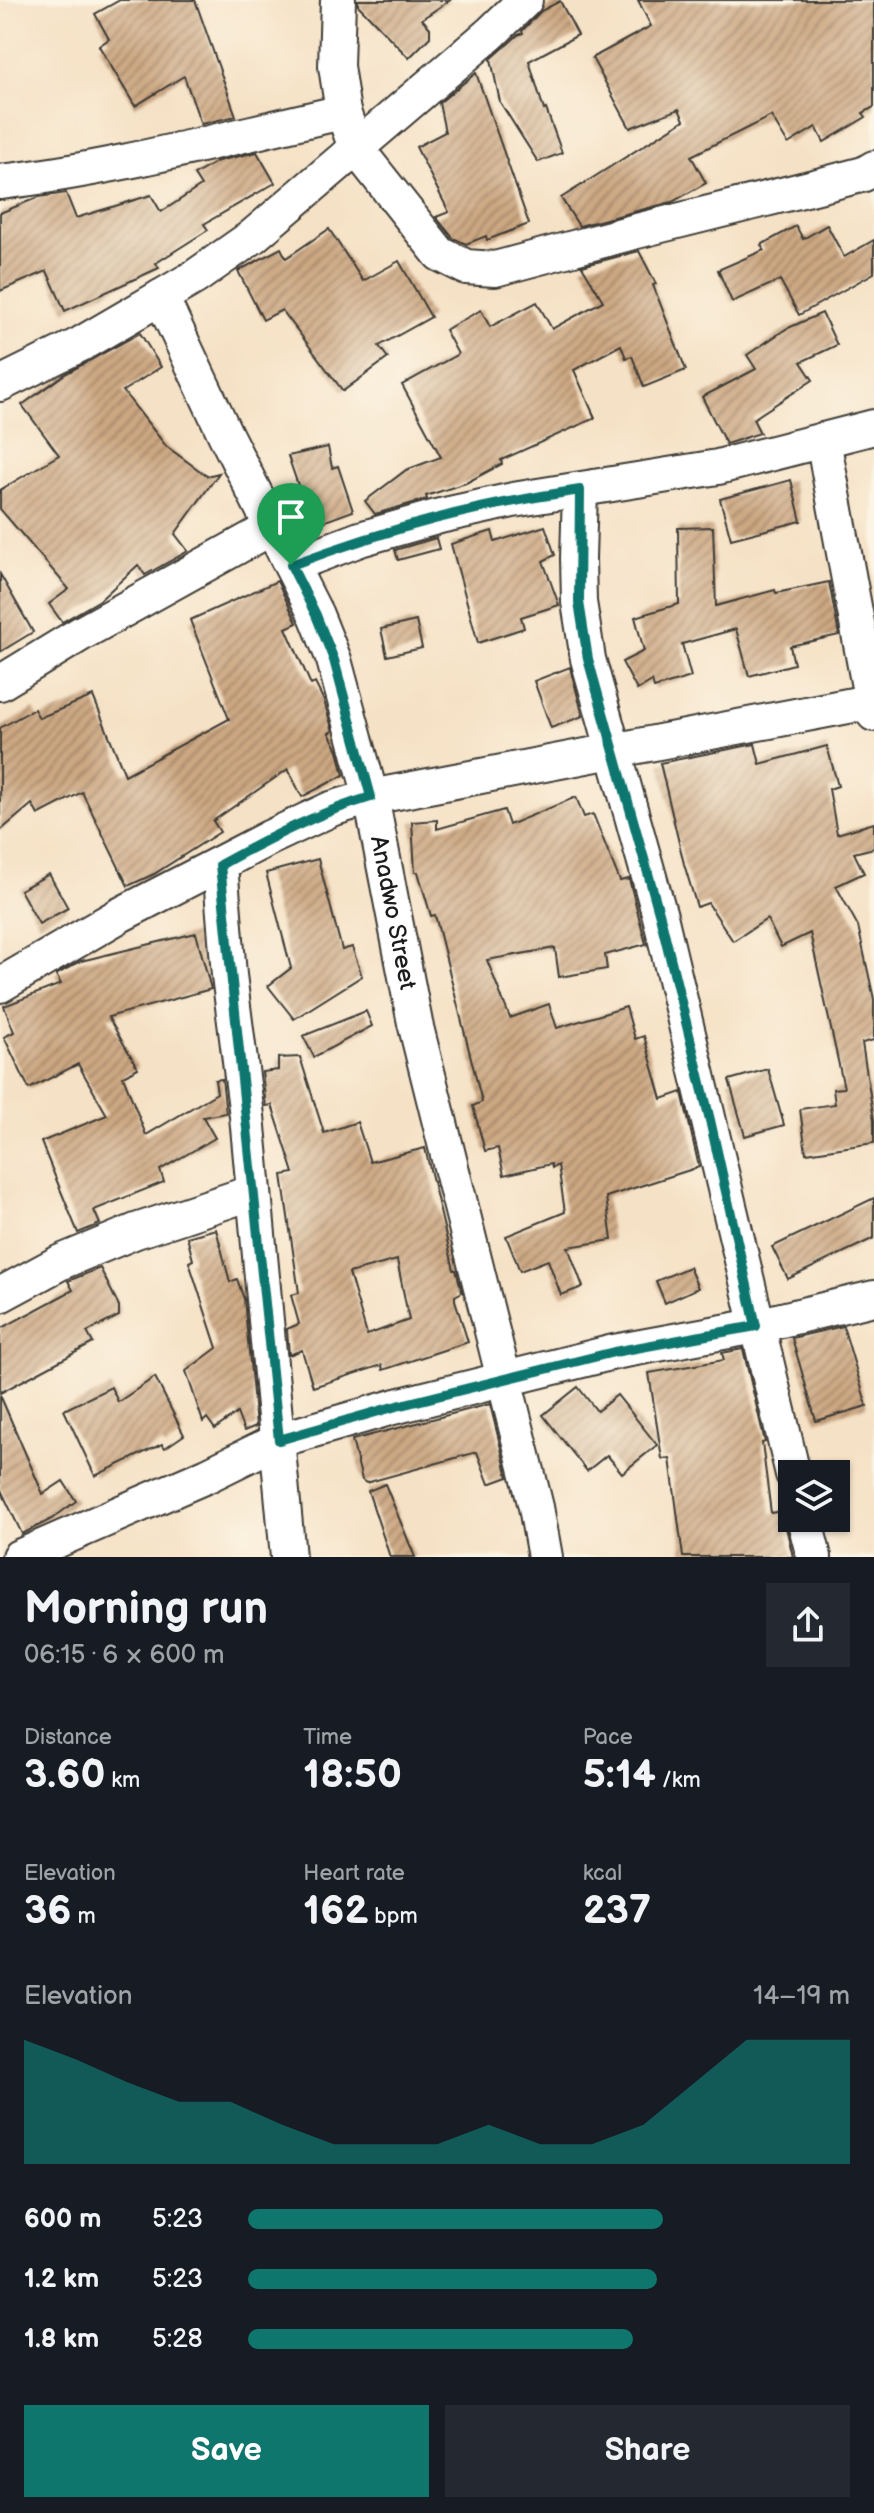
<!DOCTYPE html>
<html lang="en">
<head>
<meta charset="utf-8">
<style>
	body { margin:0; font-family:"Balsamiq Sans",sans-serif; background:#242831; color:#f1f3f6; height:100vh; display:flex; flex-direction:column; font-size:30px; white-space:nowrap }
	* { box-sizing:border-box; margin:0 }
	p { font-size:26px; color:#9ea1a6 }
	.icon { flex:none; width:44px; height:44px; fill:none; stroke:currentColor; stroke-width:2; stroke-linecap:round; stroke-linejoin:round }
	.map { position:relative; height:1557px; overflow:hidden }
	.sheet { display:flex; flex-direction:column; background:#171b24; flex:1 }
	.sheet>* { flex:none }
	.tools { position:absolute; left:778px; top:1460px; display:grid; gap:16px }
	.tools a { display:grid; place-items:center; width:72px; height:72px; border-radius:0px; background:#171b24; box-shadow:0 2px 6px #0004; font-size:40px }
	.pin { position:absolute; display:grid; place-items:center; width:68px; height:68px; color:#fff; margin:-82px -34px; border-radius:50% 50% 50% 0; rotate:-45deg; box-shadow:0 0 8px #0007 }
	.pin .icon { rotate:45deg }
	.round { display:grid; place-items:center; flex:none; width:84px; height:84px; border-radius:0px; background:#242831 }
	.headline { display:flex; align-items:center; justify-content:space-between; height:136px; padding:0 24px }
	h1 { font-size:44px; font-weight:700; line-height:60px }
	.figures { display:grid; grid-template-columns:repeat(3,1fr); gap:12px; height:136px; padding:8px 24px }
	.figures div { display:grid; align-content:center }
	.figures b { font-size:40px; font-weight:700 }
	.figures small { font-size:22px; font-weight:400 }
	.figures p { font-size:22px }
	.chart { height:224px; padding:16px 24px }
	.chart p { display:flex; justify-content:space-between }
	.chart svg { width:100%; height:144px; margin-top:8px; fill:#0f766e; opacity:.7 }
	.button { display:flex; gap:16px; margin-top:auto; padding:16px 24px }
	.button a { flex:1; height:92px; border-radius:0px; background:#0f766e; color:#fff; font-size:32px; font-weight:700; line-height:92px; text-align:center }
	.button a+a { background:#242831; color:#f1f3f6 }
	ul { padding:0 24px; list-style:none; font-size:26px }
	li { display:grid; grid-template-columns:128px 96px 1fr; align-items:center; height:60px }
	li i { height:20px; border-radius:10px; background:#0f766e }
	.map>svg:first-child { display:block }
	.building { fill:url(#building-hatch); fill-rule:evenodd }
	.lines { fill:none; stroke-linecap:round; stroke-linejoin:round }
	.street-casing { stroke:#3d3a35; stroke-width:38 }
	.street { stroke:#fff; stroke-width:34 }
	.route-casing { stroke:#fff; stroke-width:16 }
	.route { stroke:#0f766e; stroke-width:10 }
	.labels { text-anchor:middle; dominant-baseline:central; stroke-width:6; stroke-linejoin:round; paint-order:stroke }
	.street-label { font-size:24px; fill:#1c1c1c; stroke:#fcf5e5 }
</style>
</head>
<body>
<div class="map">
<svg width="874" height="1557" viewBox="0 0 874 1557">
	<defs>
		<pattern id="building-hatch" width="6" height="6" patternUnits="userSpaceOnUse" patternTransform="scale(2)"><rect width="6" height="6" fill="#cca782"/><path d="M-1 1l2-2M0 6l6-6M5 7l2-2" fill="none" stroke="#a5876a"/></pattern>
	</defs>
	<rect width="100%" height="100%" fill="#fcf5e5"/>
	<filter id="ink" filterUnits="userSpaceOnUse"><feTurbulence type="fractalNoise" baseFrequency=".0125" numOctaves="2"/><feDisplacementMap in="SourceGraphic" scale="16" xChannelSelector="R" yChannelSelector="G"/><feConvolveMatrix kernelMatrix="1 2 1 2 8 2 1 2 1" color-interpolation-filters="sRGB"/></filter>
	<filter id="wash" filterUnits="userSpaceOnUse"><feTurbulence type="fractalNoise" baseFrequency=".006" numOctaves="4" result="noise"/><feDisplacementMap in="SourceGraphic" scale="32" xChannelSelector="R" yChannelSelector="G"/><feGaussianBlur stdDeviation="1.8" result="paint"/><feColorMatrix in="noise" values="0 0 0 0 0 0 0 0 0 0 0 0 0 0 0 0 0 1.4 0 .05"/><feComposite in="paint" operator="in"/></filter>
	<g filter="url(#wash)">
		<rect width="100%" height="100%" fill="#f5e1c5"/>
		<g id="blocks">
			<g class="building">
				<polygon points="120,0 195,0 236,116 201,124 184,76 135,106 99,46 109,39 95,14"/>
				<polygon points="358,0 450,0 422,19 430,28 430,37 409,58 358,5"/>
				<polygon points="638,0 874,0 874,107 863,113 866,117 824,142 816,127 788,144 771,116 691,156 706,183 672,202 579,226 561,198 684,120 679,109 630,128 592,58 651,26"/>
				<polygon points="560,1 578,35 529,61 544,110 546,109 562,153 538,162 500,102 491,59 518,35 523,33 522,31 541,11"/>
				<polygon points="476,73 529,224 487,240 486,236 466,244 453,238 436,217 449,212 416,147 445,132 439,103"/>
				<polygon points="257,152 275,183 204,224 208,230 156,263 159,268 65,311 47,271 0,291 0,213 39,197 66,193 76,218 151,195 161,212 201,186 194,175 218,161"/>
				<polygon points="827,225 844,257 874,240 874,273 799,315 780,280 732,302 718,270 764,250 761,245 796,226 803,239"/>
				<polygon points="329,229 363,281 399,261 431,317 379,346 388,358 343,391 282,310 263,320 238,271 281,248 286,258"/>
				<polygon points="639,251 656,284 653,285 686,370 644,387 632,356 626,358 621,345 574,370 595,418 501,460 502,464 466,483 426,496 427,499 375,514 365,501 406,470 441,457 402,385 458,354 445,330 481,310 490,327 537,302 552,329 603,301 582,266"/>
				<polygon points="822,313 837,345 801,362 813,380 753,419 760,433 726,444 702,397 756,369 747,355 786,329"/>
				<polygon points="140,333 161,367 123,391 166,446 207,476 219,473 175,534 188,551 145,575 138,565 100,600 62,622 49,604 69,589 0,509 0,490 59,455 22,405 65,374"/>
				<polygon points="328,447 332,468 338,466 353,511 312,526 288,456"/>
				<polygon points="791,480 801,521 731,539 720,499"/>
				<polygon points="545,526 555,555 543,561 559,605 521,617 524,628 478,643 451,544 492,531 495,542"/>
				<polygon points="713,527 716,606 775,590 776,593 829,582 839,635 790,646 794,664 749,676 736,629 682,644 691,677 654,688 652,681 637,690 622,662 644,651 635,617 679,604 678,528"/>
				<polygon points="436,538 439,549 398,560 395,550"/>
				<polygon points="0,574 33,632 0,652"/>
				<polygon points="277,581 297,623 286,628 311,685 315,683 324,701 333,731 329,733 338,750 344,775 302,797 288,769 213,821 220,832 154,874 128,886 82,792 38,815 32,804 0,831 0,728 34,709 39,718 93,696 125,775 229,719 190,620"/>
				<polygon points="416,621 422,648 387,656 381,629"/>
				<polygon points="570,667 583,716 551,728 534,681"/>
				<polygon points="755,744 760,764 827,746 838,786 829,789 837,834 874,823 874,848 854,853 864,873 836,886 858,926 874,999 874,1040 862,1043 874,1120 874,1143 806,1153 800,1109 835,1104 833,1089 844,1088 810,933 781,947 767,919 733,941 708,903 697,907 684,864 660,763"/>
				<polygon points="576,797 584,817 593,814 620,881 629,879 646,944 605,955 607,969 559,977 555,948 487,960 510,1018 549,1004 557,1028 626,1007 635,1039 644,1036 662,1099 682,1092 699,1167 606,1197 612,1240 568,1247 583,1287 561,1295 548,1260 520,1271 506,1236 565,1212 558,1165 552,1168 551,1164 504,1175 498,1148 485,1151 473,1106 482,1102 435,915 431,916 418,872 415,872 412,822 437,820 437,829 504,810 509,825"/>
				<polygon points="318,859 342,950 352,947 362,976 294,1019 268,986 291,968 266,873"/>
				<polygon points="49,874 68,908 39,924 20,890"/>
				<polygon points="196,933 211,989 108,1017 138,1068 123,1076 146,1135 217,1093 215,1080 222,1079 226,1113 203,1117 215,1138 160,1170 164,1182 94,1210 100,1224 78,1233 41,1142 107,1115 78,1064 29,1089 4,1037 14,1032 4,1006 61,984 56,975 81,961"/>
				<polygon points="366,1011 372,1026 314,1057 303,1036"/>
				<path d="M300,1057l24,76 33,-11 13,40 55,-14 29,122h2l6,22 -7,4v4l13,42 -85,28 -1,-5 -69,22 -11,-37 -13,5 -2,-26 12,-5 -8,-29 8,-2 -17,-118 12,-2 -22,-68 -6,1 -4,-34 16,-2v-12zM397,1260l12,60 -42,15 -18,-62z"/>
				<polygon points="768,1069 784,1125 745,1136 729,1080"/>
				<polygon points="874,1198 874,1238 788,1279 772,1247"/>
				<polygon points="216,1229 230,1282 237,1279 244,1299 256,1426 244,1431 237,1413 215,1429 207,1418 203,1422 186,1371 217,1348 189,1262 193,1260 187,1237"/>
				<polygon points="689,1267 698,1288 665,1303 656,1281"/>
				<polygon points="100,1268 119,1306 119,1316 87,1332 93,1343 0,1393 0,1329 73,1290 68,1281"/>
				<polygon points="843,1326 867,1406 816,1421 792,1338"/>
				<polygon points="743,1349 765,1442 762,1443 771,1513 786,1510 785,1523 793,1557 683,1557 670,1458 662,1459 649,1373 724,1360 722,1353"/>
				<polygon points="155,1377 184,1435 165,1448 162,1444 95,1476 64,1410 111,1387 118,1402"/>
				<polygon points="578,1387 597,1411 617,1395 657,1445 622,1473 607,1455 587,1471 543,1415"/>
				<polygon points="0,1395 43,1494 63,1481 76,1501 52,1519 22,1534 0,1488"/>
				<polygon points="490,1404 508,1477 489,1484 477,1452 366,1483 362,1480 352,1440"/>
				<polygon points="385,1484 415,1557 390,1557 368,1491"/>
			</g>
		</g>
	</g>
	<g filter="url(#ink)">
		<use href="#blocks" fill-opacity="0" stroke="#3d3a35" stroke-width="2"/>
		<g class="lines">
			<defs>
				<g id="street">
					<polyline points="338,0 336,66 343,112 356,148 440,254 466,267 495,269 633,232 822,185 864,174 874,168"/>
					<path d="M0,182c116,-13 229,-45 343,-70"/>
					<path id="s1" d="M161,297l64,137 91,181 18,45 37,137 44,226 121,484 9,50"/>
					<polyline points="0,384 81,344 129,316 195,277 252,237 491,33 525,0"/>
					<polyline points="823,440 874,714"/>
					<polyline points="580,490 578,559 579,602 588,659 660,916 793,1474"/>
					<polyline points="291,565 360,539 440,516 513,500 718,467 874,427"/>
					<polyline points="0,683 82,633 271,528"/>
					<polyline points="220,865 229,975 247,1116 288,1557"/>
					<polyline points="0,985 120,915 269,838 331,809 371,797 874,701"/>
					<polyline points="0,1295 61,1262 136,1231 254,1192"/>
					<polyline points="804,1518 814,1557"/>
					<polyline points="19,1557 208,1475 279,1440 393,1407 614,1352 756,1326 874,1298"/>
				</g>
			</defs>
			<use href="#street" class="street-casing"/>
			<use href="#street" class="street"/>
		</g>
	</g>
	<g class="lines" filter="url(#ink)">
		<defs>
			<path id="route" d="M580,490l-1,112 9,57 72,257 50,204 46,206 -142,26 -221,55 -114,33 -59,-575c49,-27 97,-52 151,-68l-37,-137 -18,-45 -25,-50c99,-37 185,-60 289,-75z"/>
		</defs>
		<use href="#route" class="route-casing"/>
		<use href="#route" class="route"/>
	</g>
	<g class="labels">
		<g class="street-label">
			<text stroke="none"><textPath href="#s1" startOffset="662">Anadwo Street</textPath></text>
		</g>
	</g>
</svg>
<div class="tools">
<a><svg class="icon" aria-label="layers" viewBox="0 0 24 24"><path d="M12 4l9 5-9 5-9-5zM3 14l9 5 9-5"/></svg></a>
</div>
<div class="pin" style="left:291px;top:565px;background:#1e9e55"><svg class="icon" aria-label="arrive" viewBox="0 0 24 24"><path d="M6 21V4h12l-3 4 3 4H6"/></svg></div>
</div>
<section class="sheet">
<div class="headline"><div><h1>Morning run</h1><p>06:15 · 6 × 600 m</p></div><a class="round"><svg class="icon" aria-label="share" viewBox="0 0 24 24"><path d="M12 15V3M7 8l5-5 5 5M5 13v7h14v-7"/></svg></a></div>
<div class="figures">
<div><p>Distance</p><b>3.60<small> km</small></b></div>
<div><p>Time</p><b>18:50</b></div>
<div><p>Pace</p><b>5:14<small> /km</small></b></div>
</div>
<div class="figures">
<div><p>Elevation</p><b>36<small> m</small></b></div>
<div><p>Heart rate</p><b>162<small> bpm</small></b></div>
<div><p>kcal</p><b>237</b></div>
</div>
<div class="chart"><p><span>Elevation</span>14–19 m</p>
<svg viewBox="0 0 160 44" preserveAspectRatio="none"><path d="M0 44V6L10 12L20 19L30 25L40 25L50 32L60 38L70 38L80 38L90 32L100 38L110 38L120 32L130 19L140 6L150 6L160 6V44z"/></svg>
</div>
<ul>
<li><b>600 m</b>5:23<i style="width:69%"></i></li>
<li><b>1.2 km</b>5:23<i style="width:68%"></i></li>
<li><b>1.8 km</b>5:28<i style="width:64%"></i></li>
</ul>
<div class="button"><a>Save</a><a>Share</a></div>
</section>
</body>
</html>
